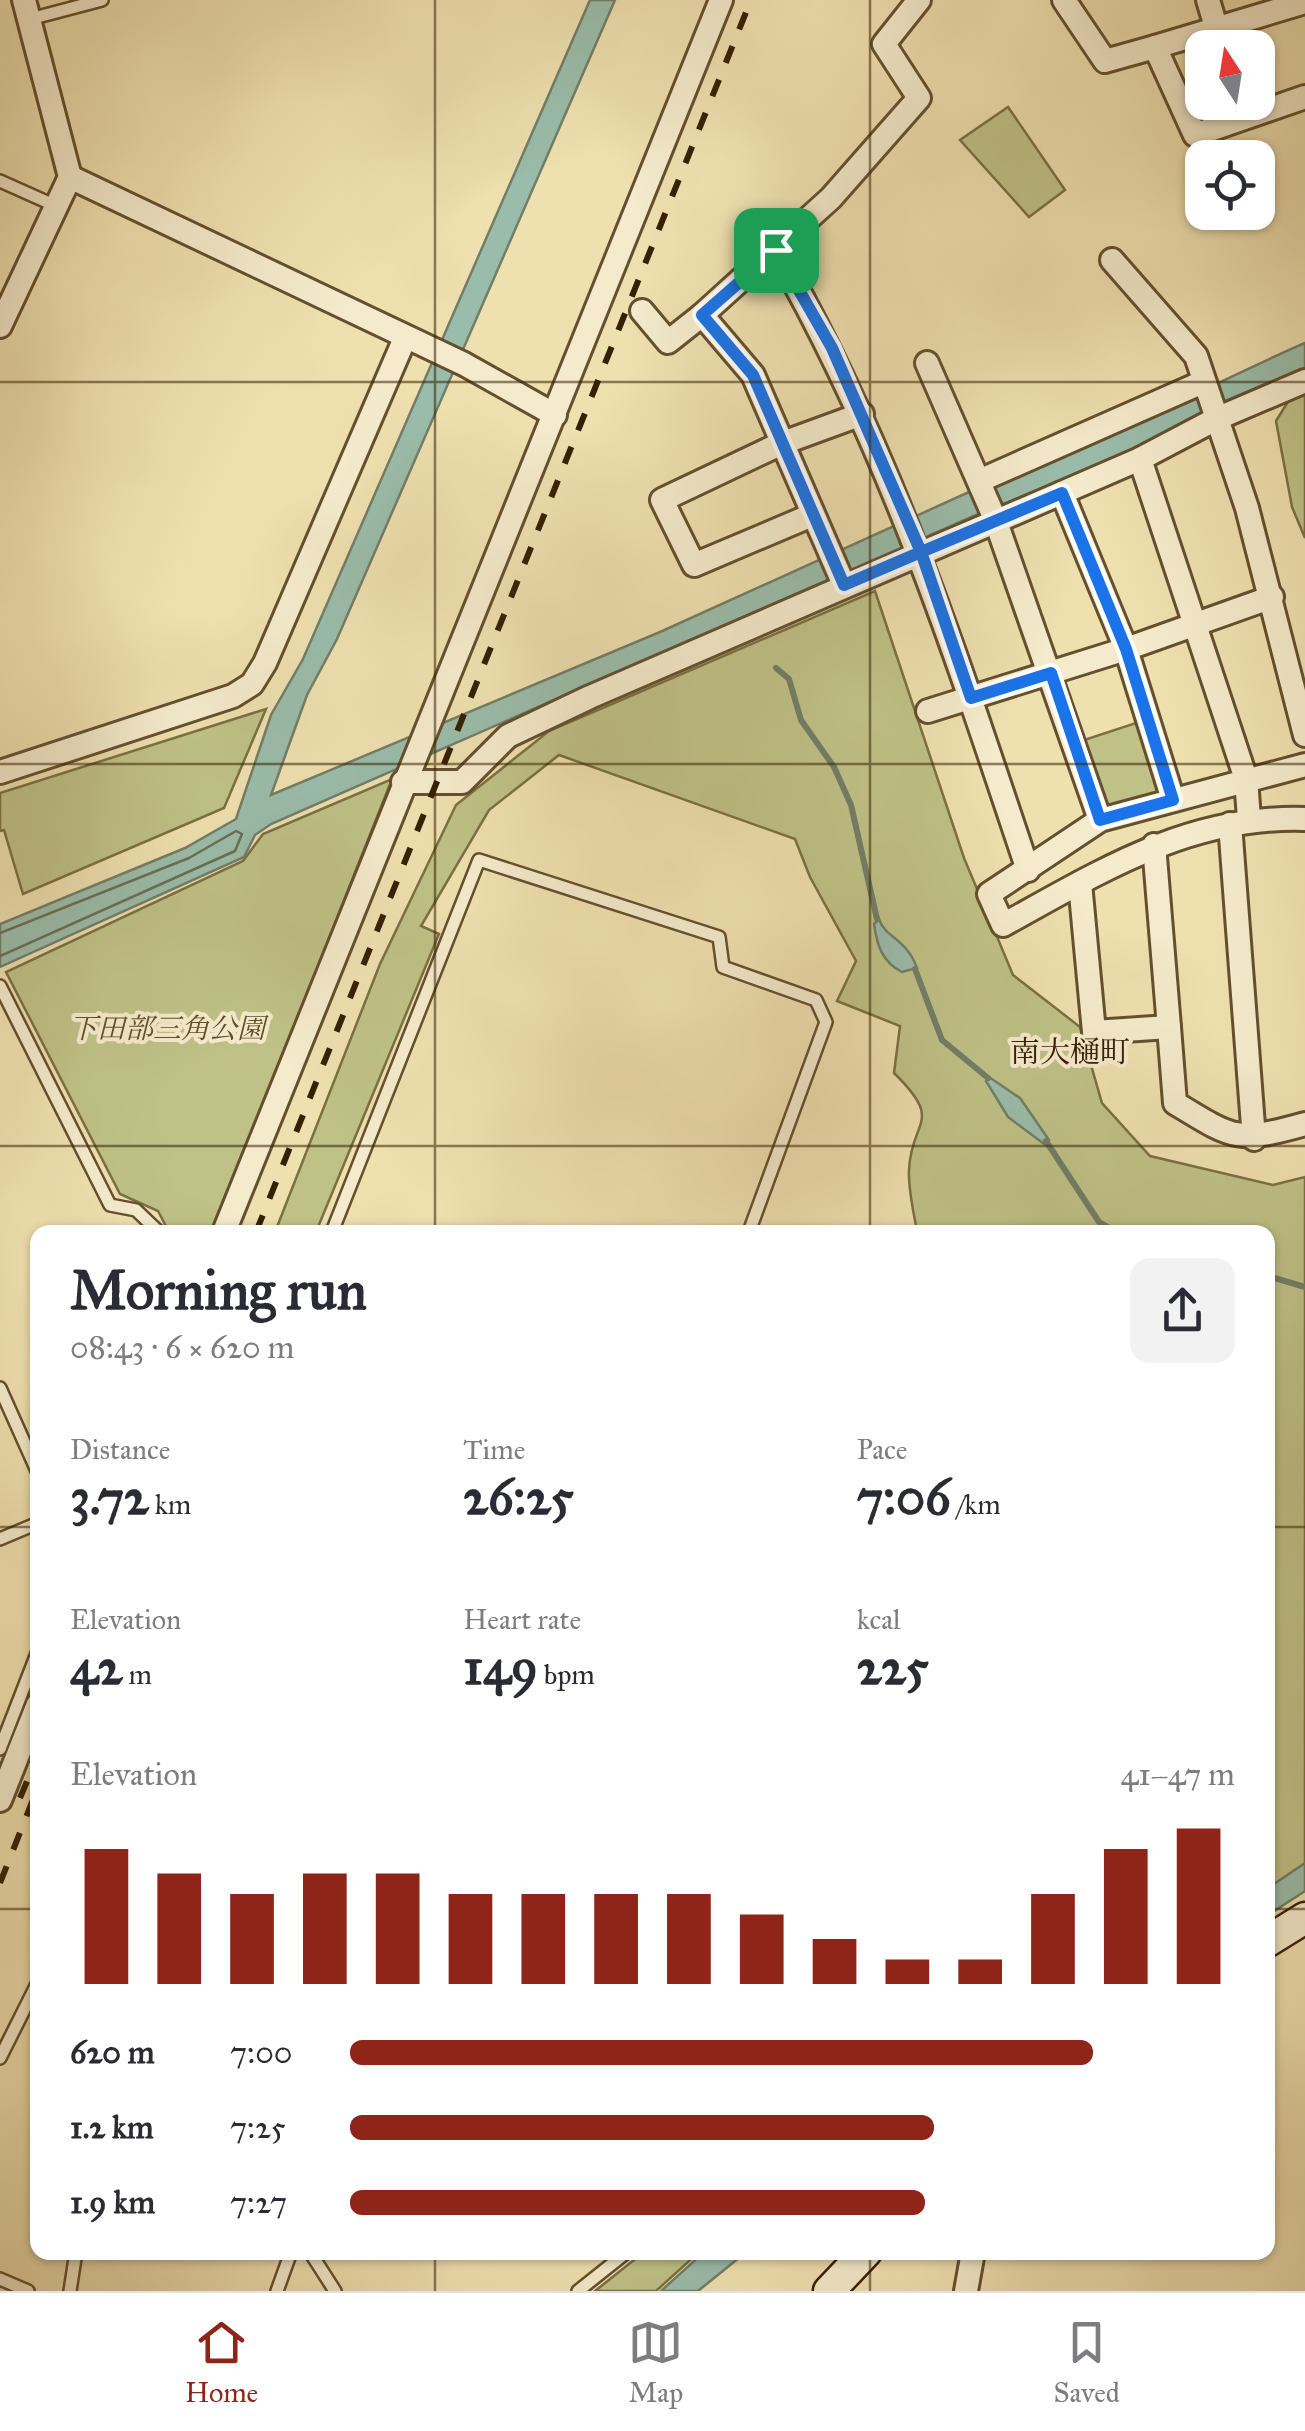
<!DOCTYPE html>
<html lang="en">
<head>
<meta charset="utf-8">
<style>
	body { margin:0; font-family:"IM FELL Great Primer","Noto Serif JP",serif; background:#f2f2f3; color:#2b2b33; height:100vh; display:flex; flex-direction:column; font-size:38px; white-space:nowrap }
	* { box-sizing:border-box; margin:0 }
	p { font-size:32px; color:#7c7c81 }
	.icon { flex:none; width:55px; height:55px; fill:none; stroke:currentColor; stroke-width:2; stroke-linecap:round; stroke-linejoin:round }
	.map { position:relative; flex:1; overflow:hidden }
	.sheet { position:absolute; left:30px; top:1225px; width:1245px; height:1035px; display:flex; flex-direction:column; background:#fff; border-radius:20px; box-shadow:0 2px 8px #0004 }
	.sheet>* { flex:none }
	.needle { width:65px; rotate:348deg }
	.tools { position:absolute; left:1185px; top:30px; display:grid; gap:20px }
	.tools a { display:grid; place-items:center; width:90px; height:90px; border-radius:20px; background:#fff; box-shadow:0 2px 8px #0004; font-size:50px }
	.pin { position:absolute; display:grid; place-items:center; width:85px; height:85px; color:#fff; margin:-42px; border-radius:20px; box-shadow:0 5px 15px #0006 }
	.round { display:grid; place-items:center; flex:none; width:105px; height:105px; border-radius:20px; background:#f2f2f3 }
	.headline { display:flex; align-items:center; justify-content:space-between; height:170px; padding:0 40px }
	h1 { font-size:55px; font-weight:800; line-height:75px }
	.metrics { display:grid; grid-template-columns:repeat(3,1fr); gap:15px; height:170px; padding:10px 40px }
	.metrics div { display:grid; align-content:center }
	.metrics b { font-size:50px; font-weight:800 }
	.metrics small { font-size:28px; font-weight:400 }
	.metrics p { font-size:28px }
	.chart { height:280px; padding:20px 40px }
	.chart p { display:flex; justify-content:space-between }
	.chart svg { width:100%; height:180px; margin-top:10px; stroke:#8f2418; stroke-width:6 }
	ul { padding:0 40px; list-style:none; font-size:32px }
	li { display:grid; grid-template-columns:160px 120px 1fr; align-items:center; height:75px }
	li i { height:25px; border-radius:12px; background:#8f2418 }
	.dock { display:flex; justify-content:space-around; align-items:center; height:140px; border-top:2px solid #e1e1e2; background:#fff; font-size:28px; color:#7c7c81 }
	.dock a { display:grid; justify-items:center; gap:5px }
	.dock .current { color:#8f2418 }
	.map>svg:first-child { display:block }
	.green { fill:#bfc187; stroke:#7a7044; stroke-width:2.5 }
	.water { fill:#9abdab; stroke:#727e67; stroke-width:2.5 }
	.lines { fill:none; stroke-linecap:round; stroke-linejoin:round }
	.shore { stroke:#686e56; stroke-width:2.5 }
	.stream { stroke:#727e67; stroke-width:6 }
	.service-casing { stroke:#64502e; stroke-width:16 }
	.minor-casing { stroke:#64502e; stroke-width:28 }
	.secondary-casing { stroke:#352002; stroke-width:35 }
	.service { stroke:#f5ebcc; stroke-width:11 }
	.minor { stroke:#f5ebcc; stroke-width:22 }
	.secondary { stroke:#f5ebcc; stroke-width:30 }
	.rail { stroke:#352002; stroke-width:6; stroke-dasharray:18 18; stroke-linecap:butt }
	.route-casing { stroke:#fff; stroke-width:20 }
	.route { stroke:#1a73e8; stroke-width:12 }
	.grid { fill:none; stroke:#352002; stroke-width:2.5; stroke-opacity:0.55 }
	.labels { text-anchor:middle; dominant-baseline:central; stroke-width:8; stroke-linejoin:round; paint-order:stroke }
	.park-label { font-size:28px; font-style:italic; fill:#5e502a; stroke:#f5ebcc }
	.neighbourhood-label { font-size:30px; fill:#352002; stroke:#f5ebcc }
</style>
</head>
<body>
<div class="map">
<svg width="1305" height="2291" viewBox="0 0 1305 2291">
	<rect width="100%" height="100%" fill="#efe0b0"/>
	<filter id="stains"><feTurbulence type="fractalNoise" baseFrequency=".002" numOctaves="4"/><feColorMatrix values="0 0 0 0 .2 0 0 0 0 .09 0 0 0 0 .02 0 0 0 .5 -.17"/></filter>
	<radialGradient id="worn" r=".72"><stop offset=".6" stop-color="#630" stop-opacity="0"/><stop offset="1" stop-color="#630" stop-opacity=".3"/></radialGradient>
	<g class="green">
		<polygon points="1008,107 1065,190 1029,217 960,140"/>
		<polygon points="1305,394 1305,538 1292,507 1276,421 1289,400"/>
		<path d="M875,591l89,267 49,117 67,52 22,76 48,53 123,29 32,-8v687l-37,25v-657h-351c-3,-19 -9,-42 -8,-62 2,-51 36,-47 -15,-97l6,-47 -63,-25 19,-40 -46,-84 -15,-38 -236,-84 -70,55 -68,116 18,8 -123,298h-41l105,-268 76,-159 93,-74z"/>
		<polygon points="266,709 224,808 23,894 4,830 0,831 0,793"/>
		<polygon points="1142,721 1163,786 1159,792 1114,810 1103,805 1081,741"/>
		<polygon points="392,779 213,1232 169,1232 158,1211 120,1194 6,972 243,861 263,834"/>
		<polygon points="644,2252 698,2253 656,2291 595,2291"/>
	</g>
	<g class="water">
		<path d="M590,0h25l-278,639 -30,56 -36,100 389,-163 309,-140c117,-39 223,-100 336,-149v27l-156,75 -173,70 -705,309 -16,11 -11,22 -244,110v-43l185,-76 51,-29 35,-104 32,-56z"/>
		<path d="M879,919c6,19 27,19 38,49l-15,4c-20,-10 -25,-27 -28,-48z"/>
		<polygon points="989,1077 1020,1098 1049,1140 1044,1144 1008,1117 986,1081"/>
		<polygon points="1305,1863 1305,1891 1268,1915 1268,1888"/>
		<polygon points="703,2253 745,2253 698,2291 661,2291"/>
	</g>
	<g class="lines">
		<polyline class="shore" points="0,933 189,858 236,831 242,834 235,851 0,956"/>
		<g class="stream">
			<polyline points="776,668 789,679 801,720 834,767 851,805 877,919"/>
			<polyline points="915,969 942,1040 988,1078"/>
			<polyline points="1046,1141 1099,1222 1117,1232"/>
			<polyline points="1268,1276 1305,1287"/>
		</g>
		<defs>
			<g id="service">
				<polyline points="30,19 102,0"/>
				<polyline points="0,181 56,206"/>
				<polyline points="0,986 110,1205 136,1210 159,1232"/>
				<polyline points="332,1232 479,860 719,937 723,967 816,1000 826,1022 749,1232"/>
				<polyline points="0,1388 38,1473"/>
				<polyline points="0,1539 38,1523"/>
				<polyline points="0,1749 38,1651"/>
				<polyline points="0,2058 38,1982"/>
				<polyline points="310,2252 335,2291"/>
				<polyline points="0,2279 28,2291"/>
				<polyline points="70,2291 76,2252"/>
				<polyline points="277,2291 291,2252"/>
				<polyline points="578,2291 627,2252"/>
			</g>
			<g id="minor">
				<polyline points="1064,0 1105,61 1155,47 1195,135 1305,97"/>
				<polyline points="1208,0 1216,27"/>
				<polyline points="1155,47 1305,2"/>
				<polyline points="70,177 464,364 555,415"/>
				<path d="M776,250c115,201 179,402 252,620"/>
				<polyline points="1112,260 1196,356 1247,508 1305,735"/>
				<polyline points="642,311 668,342 702,315 753,375 844,585"/>
				<polyline points="702,315 831,198 919,98 884,44 919,0"/>
				<polyline points="0,326 70,177 24,0"/>
				<polyline points="927,363 995,519 1100,820"/>
				<polyline points="1140,459 1246,779 1249,819"/>
				<polyline points="979,481 1203,382"/>
				<polyline points="1062,493 1126,649 1173,800"/>
				<polyline points="812,515 694,565 662,500 780,444 862,414"/>
				<polyline points="928,711 1126,649 1272,597"/>
				<path d="M1305,765l-205,55 -111,74 14,31c98,-54 187,-110 302,-106"/>
				<polyline points="0,772 233,696 252,684 265,663 405,338"/>
				<polyline points="403,782 462,782 508,736 590,697 1140,459 1216,419 1305,381"/>
				<polyline points="1230,824 1254,1139"/>
				<polyline points="1154,845 1169,1027"/>
				<path d="M1080,883l14,149 75,-5 6,76c59,36 62,40 130,21"/>
				<polyline points="224,1232 721,0"/>
				<polyline points="0,1800 38,1704"/>
				<polyline points="966,2291 973,2252"/>
			</g>
			<g id="secondary">
				<polyline points="1268,1941 1305,1918"/>
				<polyline points="829,2291 866,2252"/>
			</g>
		</defs>
		<use href="#service" class="service-casing"/>
		<use href="#minor" class="minor-casing"/>
		<use href="#secondary" class="secondary-casing"/>
		<use href="#service" class="service"/>
		<use href="#minor" class="minor"/>
		<use href="#secondary" class="secondary"/>
		<g class="rail">
			<polyline points="256,1232 751,0"/>
			<polyline points="20,1798 38,1755"/>
			<polyline points="0,1883 38,1787"/>
		</g>
	</g>
	<g class="lines">
		<defs>
			<polyline id="route" points="776,250 702,315 753,375 844,585 921,552 971,698 1051,673 1100,820 1173,800 1126,649 1062,493 921,552 832,348 776,250"/>
		</defs>
		<use href="#route" class="route-casing"/>
		<use href="#route" class="route"/>
	</g>
	<path class="grid" d="M435,0v1232M870,0v1232M0,382h1305M0,764h1305M0,1146h1305M0,1527h38M1268,1527h37M0,1909h38M1268,1909h37M435,2252v39M870,2252v39"/>
	<g class="labels">
		<g class="park-label">
			<text x="167" y="1028">下田部三角公園</text>
		</g>
		<g class="neighbourhood-label">
			<text x="1070" y="1052">南大樋町</text>
		</g>
	</g>
	<rect width="100%" height="100%" filter="url(#stains)"/>
	<rect width="100%" height="100%" fill="url(#worn)"/>
</svg>
<div class="tools">
<a><svg class="needle" viewBox="-14 -14 28 28"><path d="M0-13l5 13h-10z" fill="#e53935"/><path d="M0 13l5-13h-10z" fill="#7c7c81"/></svg></a>
<a><svg class="icon" aria-label="locate" viewBox="0 0 24 24"><circle cx="12" cy="12" r="6"/><path d="M12 2v4M12 18v4M2 12h4M18 12h4"/></svg></a>
</div>
<div class="pin" style="left:776px;top:250px;background:#1e9e55"><svg class="icon" aria-label="arrive" viewBox="0 0 24 24"><path d="M6 21V4h12l-3 4 3 4H6"/></svg></div>
<section class="sheet">
<div class="headline"><div><h1>Morning run</h1><p>08:43 · 6 × 620 m</p></div><a class="round"><svg class="icon" aria-label="share" viewBox="0 0 24 24"><path d="M12 15V3M7 8l5-5 5 5M5 13v7h14v-7"/></svg></a></div>
<div class="metrics">
<div><p>Distance</p><b>3.72<small> km</small></b></div>
<div><p>Time</p><b>26:25</b></div>
<div><p>Pace</p><b>7:06<small> /km</small></b></div>
</div>
<div class="metrics">
<div><p>Elevation</p><b>42<small> m</small></b></div>
<div><p>Heart rate</p><b>149<small> bpm</small></b></div>
<div><p>kcal</p><b>225</b></div>
</div>
<div class="chart"><p><span>Elevation</span>41–47 m</p>
<svg viewBox="0 0 160 44" preserveAspectRatio="none"><path d="M5 44V11M15 44V17M25 44V22M35 44V17M45 44V17M55 44V22M65 44V22M75 44V22M85 44V22M95 44V27M105 44V33M115 44V38M125 44V38M135 44V22M145 44V11M155 44V6"/></svg>
</div>
<ul>
<li><b>620 m</b>7:00<i style="width:84%"></i></li>
<li><b>1.2 km</b>7:25<i style="width:66%"></i></li>
<li><b>1.9 km</b>7:27<i style="width:65%"></i></li>
</ul>
</section>
</div>
<nav class="dock">
<a class="current"><svg class="icon" aria-label="home" viewBox="0 0 24 24"><path d="M3 11l9-7 9 7M6 9v11h12V9"/></svg>Home</a>
<a><svg class="icon" aria-label="map" viewBox="0 0 24 24"><path d="M3 6l6-2 6 2 6-2v14l-6 2-6-2-6 2zM9 4v14M15 6v14"/></svg>Map</a>
<a><svg class="icon" aria-label="saved" viewBox="0 0 24 24"><path d="M7 4h10v16l-5-4-5 4z"/></svg>Saved</a>
</nav>
</body>
</html>
